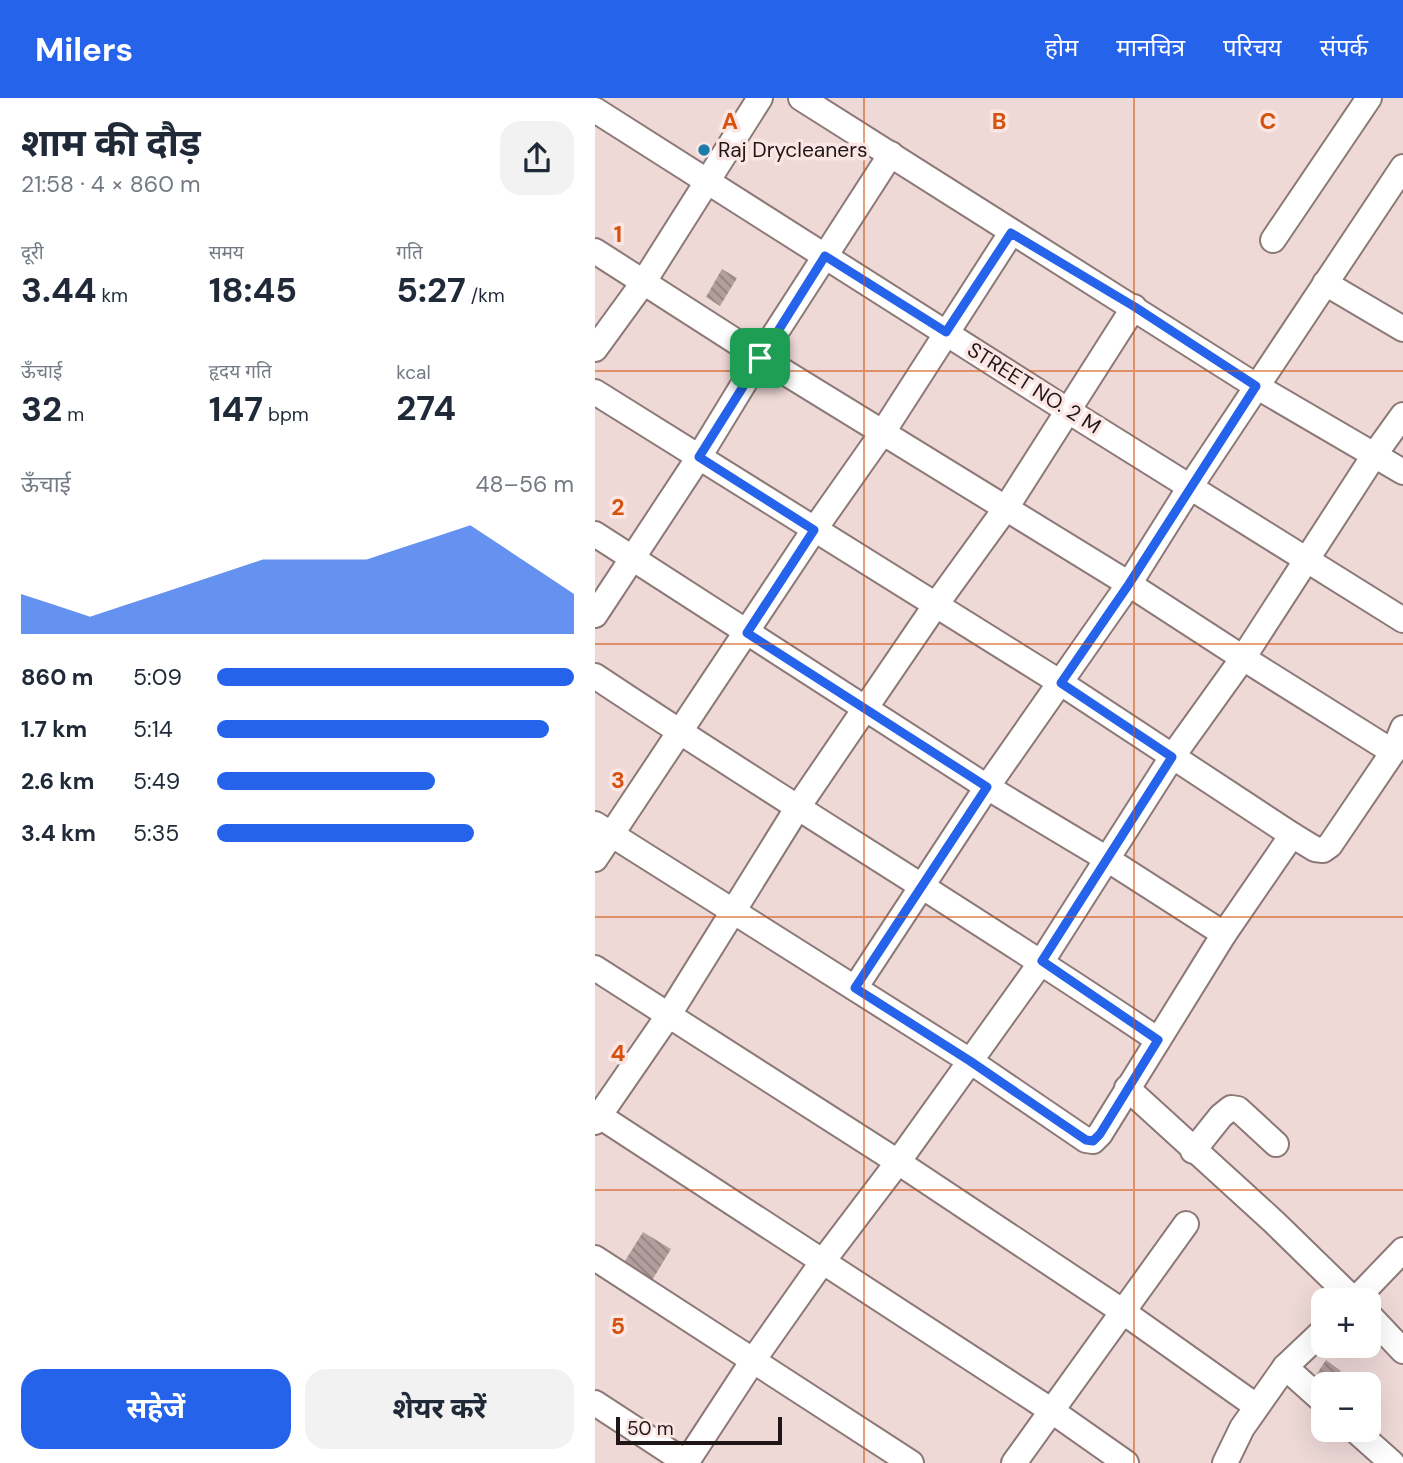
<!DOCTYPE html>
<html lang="hi">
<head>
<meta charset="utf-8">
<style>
	body { margin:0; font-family:"DM Sans","Noto Sans Devanagari",sans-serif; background:#f2f2f3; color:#1f2937; height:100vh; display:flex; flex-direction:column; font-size:26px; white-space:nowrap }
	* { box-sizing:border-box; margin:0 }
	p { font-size:23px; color:#747a83 }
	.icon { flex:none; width:38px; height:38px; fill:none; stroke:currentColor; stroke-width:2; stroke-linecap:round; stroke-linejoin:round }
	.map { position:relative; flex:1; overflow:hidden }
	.panel { display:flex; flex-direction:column; background:#fff; width:595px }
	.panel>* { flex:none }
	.buttons { position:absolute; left:716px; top:1190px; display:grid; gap:14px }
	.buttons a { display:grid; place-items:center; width:70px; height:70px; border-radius:14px; background:#fff; box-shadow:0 7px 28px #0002; font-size:35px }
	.scale { position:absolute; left:21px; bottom:18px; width:166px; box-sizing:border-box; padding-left:7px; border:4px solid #1f1717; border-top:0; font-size:19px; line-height:24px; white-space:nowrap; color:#1f1717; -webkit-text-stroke:5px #fce6e4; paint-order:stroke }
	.pin { position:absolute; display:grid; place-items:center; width:60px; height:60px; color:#fff; margin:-30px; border-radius:14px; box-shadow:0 4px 10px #0006 }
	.round { display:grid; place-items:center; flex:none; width:74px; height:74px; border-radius:21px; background:#f2f2f3 }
	.headline { display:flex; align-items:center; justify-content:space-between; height:119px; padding:0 21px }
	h1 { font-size:38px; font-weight:700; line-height:52px }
	.metrics { display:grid; grid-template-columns:repeat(3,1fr); gap:10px; height:119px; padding:7px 21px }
	.metrics div { display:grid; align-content:center }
	.metrics b { font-size:35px; font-weight:700 }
	.metrics small { font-size:19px; font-weight:400 }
	.metrics p { font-size:19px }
	.chart { height:196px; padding:14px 21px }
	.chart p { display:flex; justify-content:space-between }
	.chart svg { width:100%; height:126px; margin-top:7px; fill:#2563eb; opacity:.7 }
	.cta { display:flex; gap:14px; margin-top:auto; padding:14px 21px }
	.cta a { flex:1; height:80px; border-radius:21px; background:#2563eb; color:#fff; font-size:28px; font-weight:700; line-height:80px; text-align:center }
	.cta a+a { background:#f2f2f3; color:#1f2937 }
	ul { padding:0 21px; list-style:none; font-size:23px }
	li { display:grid; grid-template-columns:112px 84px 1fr; align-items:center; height:52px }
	li i { height:18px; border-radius:9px; background:#2563eb }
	header { display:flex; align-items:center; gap:42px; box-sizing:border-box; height:98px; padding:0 35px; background:#2563eb; color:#fff }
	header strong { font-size:33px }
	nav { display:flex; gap:38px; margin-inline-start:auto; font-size:24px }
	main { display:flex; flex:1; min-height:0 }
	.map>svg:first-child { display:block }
	.building { fill:url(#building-back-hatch) }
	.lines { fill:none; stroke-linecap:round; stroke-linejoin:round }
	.street-casing { stroke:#8c7977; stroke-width:28 }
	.street { stroke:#fff; stroke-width:24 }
	.route-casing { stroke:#fff; stroke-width:14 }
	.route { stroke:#2563eb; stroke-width:9 }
	.grid { fill:none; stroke:#d4520d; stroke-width:2; stroke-opacity:0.55 }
	.poi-dot { fill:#1a7ca8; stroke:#fce6e4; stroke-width:2.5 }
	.labels { text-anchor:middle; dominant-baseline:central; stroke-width:7; stroke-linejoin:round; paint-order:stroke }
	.poi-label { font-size:21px; fill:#1f1717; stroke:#fce6e4; text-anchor:start }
	.street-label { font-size:21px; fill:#1f1717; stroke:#fce6e4 }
	.grid-label { font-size:23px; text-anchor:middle; font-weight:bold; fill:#d4520d; stroke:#fce6e4; stroke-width:7; stroke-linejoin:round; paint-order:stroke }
</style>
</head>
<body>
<header>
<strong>Milers</strong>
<nav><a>होम</a><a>मानचित्र</a><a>परिचय</a><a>संपर्क</a></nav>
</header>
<main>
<section class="panel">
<div class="headline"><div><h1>शाम की दौड़</h1><p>21:58 · 4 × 860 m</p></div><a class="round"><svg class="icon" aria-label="share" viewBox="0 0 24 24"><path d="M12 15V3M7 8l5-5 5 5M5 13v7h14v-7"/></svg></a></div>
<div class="metrics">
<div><p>दूरी</p><b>3.44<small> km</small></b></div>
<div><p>समय</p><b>18:45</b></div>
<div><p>गति</p><b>5:27<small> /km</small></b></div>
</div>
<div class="metrics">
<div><p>ऊँचाई</p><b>32<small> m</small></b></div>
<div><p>हृदय गति</p><b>147<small> bpm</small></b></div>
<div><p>kcal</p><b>274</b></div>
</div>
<div class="chart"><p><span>ऊँचाई</span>48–56 m</p>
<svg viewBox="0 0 160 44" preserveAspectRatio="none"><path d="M0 44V30L10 34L20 38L30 34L40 30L50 26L60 22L70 18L80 18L90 18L100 18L110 14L120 10L130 6L140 14L150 22L160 30V44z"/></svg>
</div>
<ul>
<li><b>860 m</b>5:09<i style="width:100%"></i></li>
<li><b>1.7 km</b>5:14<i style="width:93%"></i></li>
<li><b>2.6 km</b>5:49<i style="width:61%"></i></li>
<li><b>3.4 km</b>5:35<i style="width:72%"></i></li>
</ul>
<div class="cta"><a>सहेजें</a><a>शेयर करें</a></div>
</section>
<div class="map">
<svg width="808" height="1365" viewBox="0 0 808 1365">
	<defs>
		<pattern id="building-back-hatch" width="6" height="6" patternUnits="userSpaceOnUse" patternTransform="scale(1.75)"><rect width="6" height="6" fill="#b29e9c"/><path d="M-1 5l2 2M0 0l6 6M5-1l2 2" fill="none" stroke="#90807e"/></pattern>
	</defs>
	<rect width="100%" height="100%" fill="#eed9d7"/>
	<g class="building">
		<polygon points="127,171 142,180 125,208 111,199"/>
		<polygon points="48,1134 76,1151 56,1184 28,1166"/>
		<polygon points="731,1262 746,1273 737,1286 728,1286 728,1296 715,1286"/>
	</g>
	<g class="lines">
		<defs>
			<g id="street">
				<polyline points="206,0 661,288 808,374"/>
				<polyline points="0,12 475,314 808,522"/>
				<polyline points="678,142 774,0"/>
				<polyline points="0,153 165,259 534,486 648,560 798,654"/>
				<polyline points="730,185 808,231"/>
				<polyline points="0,251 48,185 165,0"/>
				<polyline points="0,294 466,585 697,737"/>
				<polyline points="0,436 392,689 512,761 629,836"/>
				<polyline points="0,517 104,359 165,259 296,56"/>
				<path d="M0,578c186,124 378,239 563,364"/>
				<polyline points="0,726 375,963 491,1042 498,1043 505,1036 629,836 697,737 720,751 728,752 735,747 798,654 808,630"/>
				<polyline points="0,761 219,432 288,334 416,135"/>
				<polyline points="0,870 303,1064 527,1213 661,1308"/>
				<polyline points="260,890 392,689 534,486 595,389 808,69"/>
				<polyline points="532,990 679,1124 759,1202"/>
				<polyline points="0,1015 457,1313 531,1365"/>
				<polyline points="0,1024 73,918 203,709 340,508 411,410 539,209"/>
				<polyline points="598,1053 626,1018 636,1010 643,1011 681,1046"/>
				<polyline points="0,1160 316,1365"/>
				<polyline points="760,1202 808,1152"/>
				<polyline points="774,1217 808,1253"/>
				<polyline points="690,1269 728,1303"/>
				<polyline points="0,1305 92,1365"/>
				<polyline points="760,1332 797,1365"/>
				<polyline points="91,1365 159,1261 228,1163 303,1064 447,863 577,659 648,560 780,356 808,317"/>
				<polyline points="419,1365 591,1126"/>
				<polyline points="630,1365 647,1330 690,1269 728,1233"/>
			</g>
		</defs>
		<use href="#street" class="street-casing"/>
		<use href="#street" class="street"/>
	</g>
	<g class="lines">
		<defs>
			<polygon id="route" points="416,135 540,209 661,288 534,486 466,585 577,659 447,863 563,942 505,1036 498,1043 491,1042 375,963 260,890 392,689 152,535 219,432 104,359 230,158 351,234"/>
		</defs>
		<use href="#route" class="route-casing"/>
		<use href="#route" class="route"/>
	</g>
	<path class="grid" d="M269,0v1365M539,0v1365M0,273h808M0,546h808M0,819h808M0,1092h808"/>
	<circle class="poi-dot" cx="109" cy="52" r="7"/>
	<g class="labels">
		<g class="poi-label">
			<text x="123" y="52">Raj Drycleaners</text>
		</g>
		<g class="street-label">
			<text transform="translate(439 290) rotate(32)">STREET NO. 2 M</text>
		</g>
	</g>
	<g class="grid-label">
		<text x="135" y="31">A</text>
		<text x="404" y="31">B</text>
		<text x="673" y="31">C</text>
		<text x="23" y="144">1</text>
		<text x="23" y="417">2</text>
		<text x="23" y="690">3</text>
		<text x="23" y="963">4</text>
		<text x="23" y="1236">5</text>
	</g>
</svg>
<div class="buttons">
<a>+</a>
<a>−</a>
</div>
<div class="scale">50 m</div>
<div class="pin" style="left:165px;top:260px;background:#1e9e55"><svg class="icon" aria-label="arrive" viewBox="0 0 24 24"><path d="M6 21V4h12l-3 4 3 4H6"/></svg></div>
</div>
</main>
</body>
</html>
